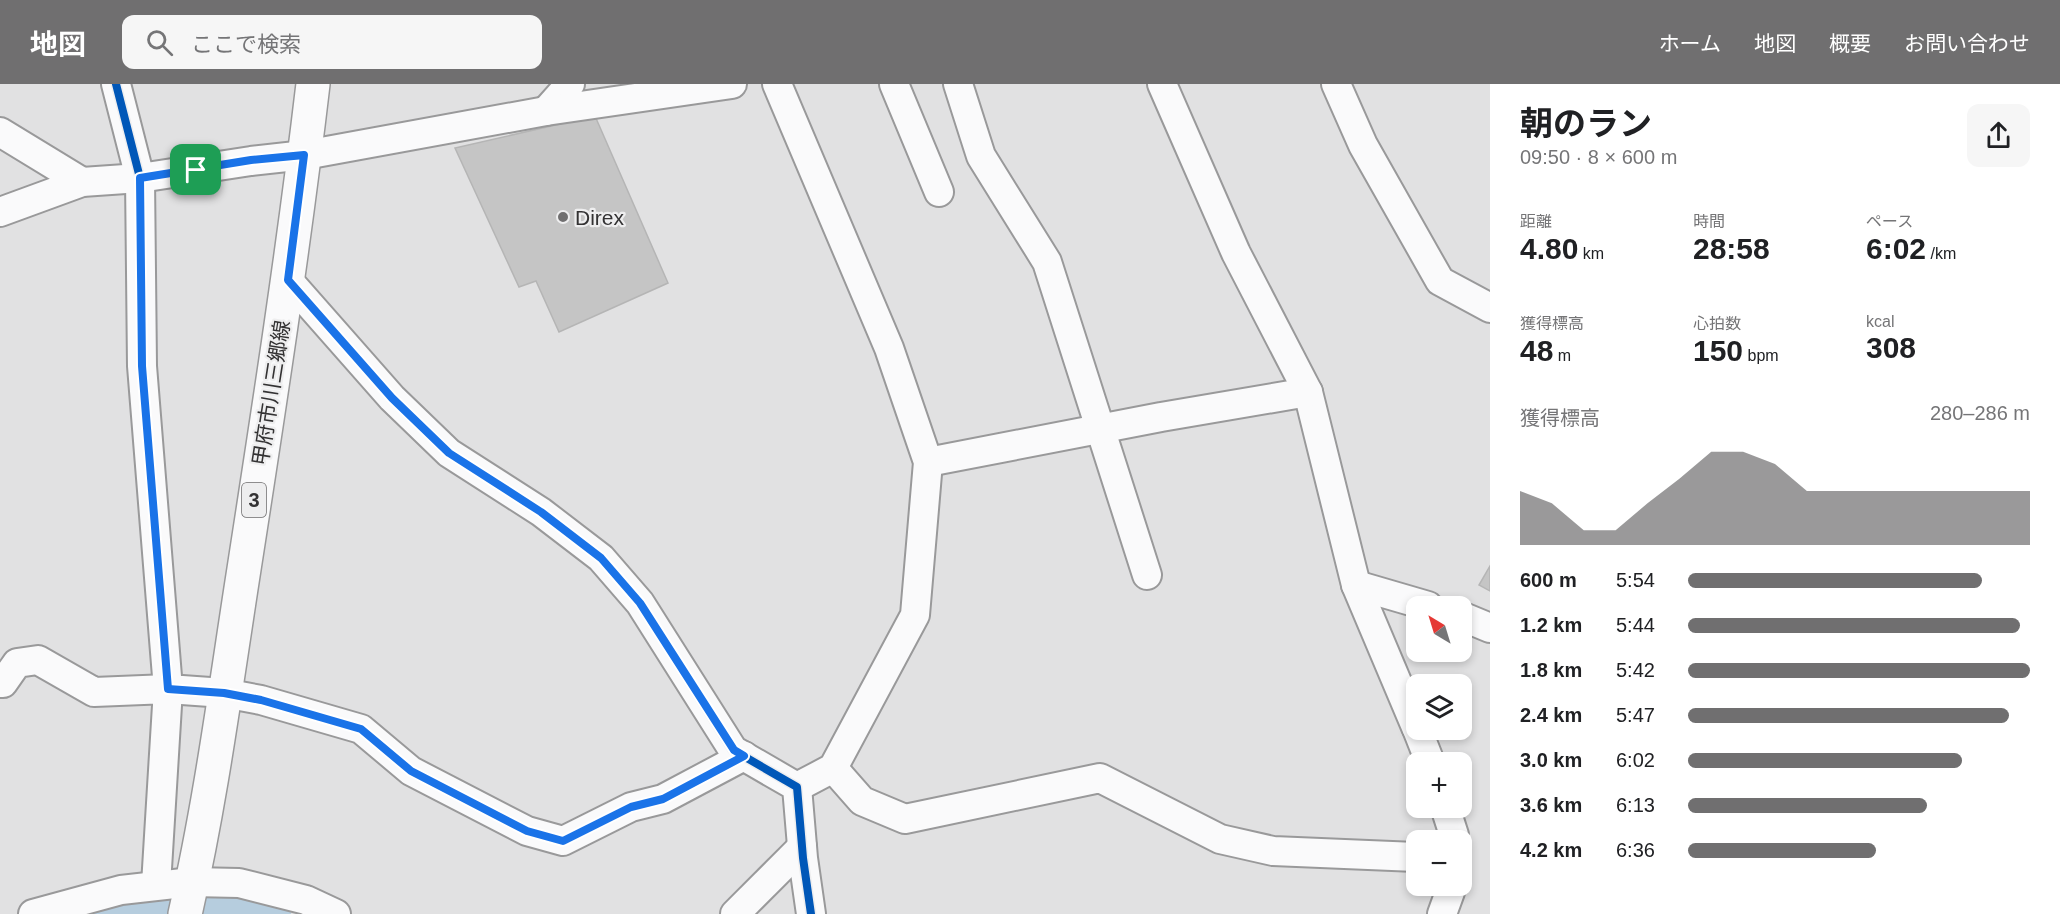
<!DOCTYPE html>
<html lang="ja">
<head>
<meta charset="utf-8">
<style>
	body { margin:0; font-family:Helvetica,"Noto Sans JP",sans-serif; background:#f6f6f6; color:#202124; height:100vh; display:flex; flex-direction:column; font-size:22px; white-space:nowrap }
	* { box-sizing:border-box; margin:0 }
	p { font-size:20px; color:#757577 }
	.icon { flex:none; width:33px; height:33px; fill:none; stroke:currentColor; stroke-width:2; stroke-linecap:round; stroke-linejoin:round }
	.map { position:relative; flex:1; overflow:hidden }
	.panel { display:flex; flex-direction:column; background:#fff; width:570px }
	.panel>* { flex:none }
	.needle { width:39px; rotate:322deg }
	.fabs { position:absolute; left:1406px; top:512px; display:grid; gap:12px }
	.fabs a { display:grid; place-items:center; width:66px; height:66px; border-radius:12px; background:#fff; box-shadow:0 3px 9px #0003; font-size:30px }
	.pin { position:absolute; display:grid; place-items:center; width:51px; height:51px; color:#fff; margin:-26px; border-radius:12px; box-shadow:0 3px 9px #0006 }
	.round { display:grid; place-items:center; flex:none; width:63px; height:63px; border-radius:12px; background:#f6f6f6 }
	.headline { display:flex; align-items:center; justify-content:space-between; height:102px; padding:0 30px }
	h1 { font-size:33px; font-weight:700; line-height:45px }
	.figures { display:grid; grid-template-columns:repeat(3,1fr); gap:9px; height:102px; padding:6px 30px }
	.figures div { display:grid; align-content:center }
	.figures b { font-size:30px; font-weight:700 }
	.figures small { font-size:16px; font-weight:400 }
	.figures p { font-size:16px }
	.chart { height:168px; padding:12px 30px }
	.chart p { display:flex; justify-content:space-between }
	.chart svg { width:100%; height:108px; margin-top:6px; fill:#706f70; opacity:.7 }
	ul { padding:0 30px; list-style:none; font-size:20px }
	li { display:grid; grid-template-columns:96px 72px 1fr; align-items:center; height:45px }
	li i { height:15px; border-radius:8px; background:#706f70 }
	header { display:flex; align-items:center; gap:36px; box-sizing:border-box; height:84px; padding:0 30px; background:#706f70; color:#fff }
	header strong { font-size:28px }
	nav { display:flex; gap:33px; margin-inline-start:auto; font-size:21px }
	.search { width:420px; height:54px; background:#f6f6f6; display:flex; align-items:center; gap:15px; box-sizing:border-box; padding:0 21px; border-radius:12px; color:#757577; font-size:22px }
	main { display:flex; flex:1; min-height:0 }
	.map>svg:first-child { display:block }
	.lines { fill:none; stroke-linecap:round; stroke-linejoin:round }
	.river { stroke:#b6cdde; stroke-width:42 }
	.building { fill:#c5c5c5; stroke:#b5b5b5; stroke-width:1.5 }
	.minor-casing { stroke:#99999a; stroke-width:32 }
	.major-casing { stroke:#99999a; stroke-width:36 }
	.minor { stroke:#fafafb; stroke-width:28 }
	.major { stroke:#fafafb; stroke-width:33 }
	.cycleway-casing { stroke:#eeeeef; stroke-width:11 }
	.cycleway { stroke:#0057b8; stroke-width:8 }
	.route-casing { stroke:#fff; stroke-width:12 }
	.route { stroke:#1a73e8; stroke-width:8 }
	.poi-dot { fill:#706f70; stroke:#eeeeef; stroke-width:2 }
	.labels { text-anchor:middle; dominant-baseline:central; stroke-width:4.5; stroke-linejoin:round; paint-order:stroke }
	.shield { fill:#eeeeef; stroke:#6b6a6b; stroke-width:1.5 }
	.shield-label { font-size:20px; font-weight:bold; fill:#333233 }
	.poi-label { font-size:21px; fill:#333233; stroke:#eeeeef; text-anchor:start }
	.street-label { font-size:21px; fill:#333233; stroke:#eeeeef }
</style>
</head>
<body>
<header>
<strong>地図</strong>
<div class="search"><svg class="icon" aria-label="search" viewBox="0 0 24 24"><circle cx="10" cy="10" r="6"/><path d="M15 15l6 6"/></svg>ここで検索</div>
<nav><a>ホーム</a><a>地図</a><a>概要</a><a>お問い合わせ</a></nav>
</header>
<main>
<div class="map">
<svg width="1490" height="830" viewBox="0 0 1490 830">
	<rect width="100%" height="100%" fill="#e1e1e2"/>
	<g class="lines">
		<polyline class="river" points="82,830 109,822 228,820 270,830"/>
	</g>
	<g class="building">
		<polygon points="595,32 668,199 559,248 536,197 519,203 455,64"/>
		<polygon points="1490,482 1490,507 1479,501"/>
	</g>
	<g class="lines">
		<defs>
			<g id="minor">
				<polyline points="116,0 140,94 142,282 168,605 224,609 261,616 361,645 411,687 527,747 563,757 631,723 663,715 744,672"/>
				<polyline points="777,0 889,264 928,378 915,531 833,684 797,703"/>
				<polyline points="894,0 939,108"/>
				<polyline points="958,0 981,72 1047,178 1147,491"/>
				<polyline points="1162,0 1236,169 1308,308 1356,501 1416,643"/>
				<polyline points="1336,0 1363,61 1440,197 1490,224"/>
				<polyline points="546,27 570,0"/>
				<polyline points="0,48 82,98"/>
				<polyline points="0,128 82,98 140,94 251,77 305,71 546,27 732,0"/>
				<polyline points="288,196 392,314 449,369 541,428 601,474 640,519 733,666 797,703 803,774 811,830"/>
				<polyline points="928,378 1161,333 1308,308"/>
				<polyline points="1356,501 1428,522"/>
				<polyline points="1461,532 1490,544"/>
				<polyline points="0,599 3,599 17,579 38,576 94,608 168,605 156,801"/>
				<polyline points="1417,645 1430,678"/>
				<polyline points="833,684 862,717 905,735 1100,694 1220,755 1273,767 1416,773"/>
				<polyline points="1445,723 1454,751 1454,756"/>
				<polyline points="33,830 121,806 192,798 239,799 306,816 336,830"/>
				<polyline points="735,830 802,763"/>
				<polyline points="1442,830 1450,808 1450,801"/>
			</g>
			<path id="major" d="M185,830c26,-113 41,-230 59,-345 25,-161 50,-323 69,-485"/>
		</defs>
		<use href="#minor" class="minor-casing"/>
		<use href="#major" class="major-casing"/>
		<use href="#minor" class="minor"/>
		<use href="#major" class="major"/>
		<defs>
			<g id="cycleway">
				<polyline points="116,0 140,94 142,282 168,605 224,609 261,616 361,645 411,687 527,747 563,757 631,723 663,715 744,672"/>
				<polyline points="288,196 392,314 449,369 541,428 601,474 640,519 733,666 797,703 803,774 811,830"/>
			</g>
		</defs>
		<use href="#cycleway" class="cycleway-casing"/>
		<use href="#cycleway" class="cycleway"/>
	</g>
	<g class="lines">
		<defs>
			<polygon id="route" points="304,71 288,196 392,314 449,369 541,428 601,474 640,519 734,666 744,672 663,715 631,723 563,757 527,747 411,687 361,645 261,616 224,609 168,605 142,282 140,94 251,76"/>
		</defs>
		<use href="#route" class="route-casing"/>
		<use href="#route" class="route"/>
	</g>
	<circle class="poi-dot" cx="563" cy="133" r="6"/>
	<g class="labels">
		<rect class="shield" x="242" y="399" width="24" height="34" rx="4.5"/>
		<g class="shield-label">
			<text x="254" y="416">3</text>
		</g>
		<g class="poi-label">
			<text x="575" y="133">Direx</text>
		</g>
		<g class="street-label">
			<text transform="translate(271 309) rotate(-81)">甲府市川三郷線</text>
		</g>
	</g>
</svg>
<div class="fabs">
<a><svg class="needle" viewBox="-14 -14 28 28"><path d="M0-13l5 13h-10z" fill="#e53935"/><path d="M0 13l5-13h-10z" fill="#757577"/></svg></a>
<a><svg class="icon" aria-label="layers" viewBox="0 0 24 24"><path d="M12 4l9 5-9 5-9-5zM3 14l9 5 9-5"/></svg></a>
<a>+</a>
<a>−</a>
</div>
<div class="pin" style="left:196px;top:86px;background:#1e9e55"><svg class="icon" aria-label="arrive" viewBox="0 0 24 24"><path d="M6 21V4h12l-3 4 3 4H6"/></svg></div>
</div>
<section class="panel">
<div class="headline"><div><h1>朝のラン</h1><p>09:50 · 8 × 600 m</p></div><a class="round"><svg class="icon" aria-label="share" viewBox="0 0 24 24"><path d="M12 15V3M7 8l5-5 5 5M5 13v7h14v-7"/></svg></a></div>
<div class="figures">
<div><p>距離</p><b>4.80<small> km</small></b></div>
<div><p>時間</p><b>28:58</b></div>
<div><p>ペース</p><b>6:02<small> /km</small></b></div>
</div>
<div class="figures">
<div><p>獲得標高</p><b>48<small> m</small></b></div>
<div><p>心拍数</p><b>150<small> bpm</small></b></div>
<div><p>kcal</p><b>308</b></div>
</div>
<div class="chart"><p><span>獲得標高</span>280–286 m</p>
<svg viewBox="0 0 160 44" preserveAspectRatio="none"><path d="M0 44V22L10 27L20 38L30 38L40 27L50 17L60 6L70 6L80 11L90 22L100 22L110 22L120 22L130 22L140 22L150 22L160 22V44z"/></svg>
</div>
<ul>
<li><b>600 m</b>5:54<i style="width:86%"></i></li>
<li><b>1.2 km</b>5:44<i style="width:97%"></i></li>
<li><b>1.8 km</b>5:42<i style="width:100%"></i></li>
<li><b>2.4 km</b>5:47<i style="width:94%"></i></li>
<li><b>3.0 km</b>6:02<i style="width:80%"></i></li>
<li><b>3.6 km</b>6:13<i style="width:70%"></i></li>
<li><b>4.2 km</b>6:36<i style="width:55%"></i></li>
</ul>
</section>
</main>
</body>
</html>
